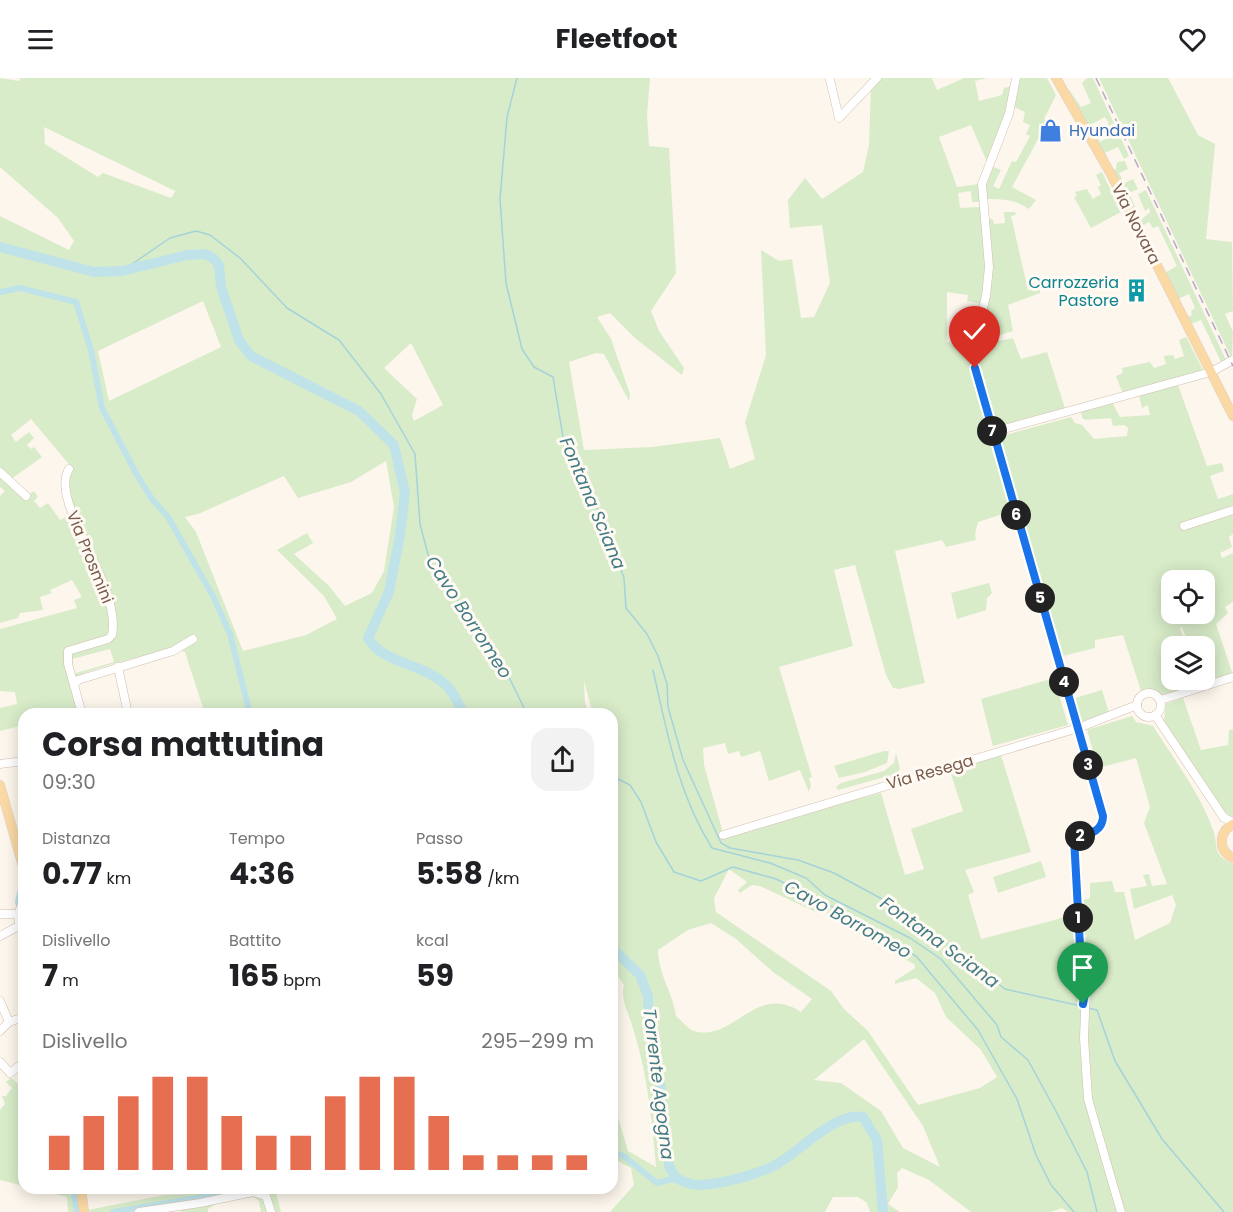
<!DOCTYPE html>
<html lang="it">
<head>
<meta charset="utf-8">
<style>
	body { margin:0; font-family:Poppins,sans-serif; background:#f2f2f2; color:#202124; height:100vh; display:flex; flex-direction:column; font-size:22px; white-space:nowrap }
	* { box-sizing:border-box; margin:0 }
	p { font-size:20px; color:#757577 }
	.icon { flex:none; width:33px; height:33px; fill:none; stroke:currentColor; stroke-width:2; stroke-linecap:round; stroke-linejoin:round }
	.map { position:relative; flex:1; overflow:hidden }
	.panel { position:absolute; left:18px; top:630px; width:600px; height:486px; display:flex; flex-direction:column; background:#fff; border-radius:18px; box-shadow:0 3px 15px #0003 }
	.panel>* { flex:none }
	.controls { position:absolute; left:1161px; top:492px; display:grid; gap:12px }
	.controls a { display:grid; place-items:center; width:54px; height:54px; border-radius:12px; background:#fff; box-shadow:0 3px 15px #0003; font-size:30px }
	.pin { position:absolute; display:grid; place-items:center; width:51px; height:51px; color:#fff; margin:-62px -26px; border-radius:50% 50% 50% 0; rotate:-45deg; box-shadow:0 0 6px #0007 }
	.pin .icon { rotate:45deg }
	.km { position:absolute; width:30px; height:30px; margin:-15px; border-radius:50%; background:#222; color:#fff; font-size:16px; line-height:30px; text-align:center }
	.round { display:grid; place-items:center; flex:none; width:63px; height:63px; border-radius:18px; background:#f2f2f2 }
	.headline { display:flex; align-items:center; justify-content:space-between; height:102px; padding:0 24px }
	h1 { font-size:33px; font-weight:700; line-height:45px }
	.metrics { display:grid; grid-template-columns:repeat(3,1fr); gap:9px; height:102px; padding:6px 24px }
	.metrics div { display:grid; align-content:center }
	.metrics b { font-size:30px; font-weight:700 }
	.metrics small { font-size:16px; font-weight:400 }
	.metrics p { font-size:16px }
	.chart { height:168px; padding:12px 24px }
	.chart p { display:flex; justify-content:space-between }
	.chart svg { width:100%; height:108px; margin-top:6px; stroke:#e76f51; stroke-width:6 }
	header { display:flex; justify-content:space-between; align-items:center; height:78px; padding:0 24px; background:#fff; font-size:27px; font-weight:700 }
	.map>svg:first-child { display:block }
	.green { fill:#d8ecc9; fill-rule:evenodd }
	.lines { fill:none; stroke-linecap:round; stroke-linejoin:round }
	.stream { stroke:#a5d3da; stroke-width:1.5 }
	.canal { stroke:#bfe3e8; stroke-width:6 }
	.river { stroke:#bfe3e8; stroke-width:10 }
	.minor-casing { stroke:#d1beb0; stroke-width:9 }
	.major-casing { stroke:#dad1cd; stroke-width:10 }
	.minor { stroke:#fff; stroke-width:8 }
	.major { stroke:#fbd9a5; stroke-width:9 }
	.rail { stroke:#b9a8c9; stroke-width:1.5; stroke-dasharray:9 6; stroke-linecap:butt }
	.route-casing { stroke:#fff; stroke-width:12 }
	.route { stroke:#1a73e8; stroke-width:8 }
	.labels { text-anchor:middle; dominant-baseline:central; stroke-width:6; stroke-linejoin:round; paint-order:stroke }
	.shop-label { font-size:16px; fill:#366cbe; stroke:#fffaf3; text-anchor:start }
	.street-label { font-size:16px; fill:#7a5c4d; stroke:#fffaf3 }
	.culture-label { font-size:16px; fill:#0d838f; stroke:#fffaf3; text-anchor:end }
	.water-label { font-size:18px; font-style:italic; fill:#437c86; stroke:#fffaf3 }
</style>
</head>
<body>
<header><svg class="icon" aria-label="menu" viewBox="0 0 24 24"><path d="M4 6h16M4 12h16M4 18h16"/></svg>Fleetfoot<svg class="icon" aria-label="heart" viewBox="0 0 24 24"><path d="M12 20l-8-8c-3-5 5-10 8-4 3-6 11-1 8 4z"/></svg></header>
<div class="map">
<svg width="1233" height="1134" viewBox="0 0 1233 1134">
	<rect width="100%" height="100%" fill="#fdf6ec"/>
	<g class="green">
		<path d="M0,0l19,3 1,-3h630l-3,37 2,31 20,2 7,125 -25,38 8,20 25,37 -2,7 -47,-37 -25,-25 -13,4 14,22 19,55 -1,7 -25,-47 -8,-1 -27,9 15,88 68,-3 68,-9 10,31 25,-10 -10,-37 21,-67 -5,-105 18,11 13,-2 9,59 13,-1 16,-34 -8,-58 -32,3 -2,-28 17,-22 17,21 41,-27 6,-27 2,-58 9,-9h52l5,12 27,-12h24l-13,3 4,20 23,-6 2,-7 8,-2 -5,28 -20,48 -16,-37 -32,12 18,50 22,-3v18h-7l-1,-11 -13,2 2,15 20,-1 7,60 -5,37 -15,-3 1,-6 -21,-3v50l26,4 40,-8 8,21 26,-7 18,56 -73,22 -13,-46 14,-7 -14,6 33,128 -34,11 -3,12 1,6 -30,7 -4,-7 -47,11 30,132 -26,6 -6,-1 -7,-13 -31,-110 -21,5 19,76 -74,21 33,110 -3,1 2,7 -2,7 -9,-22 -31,11 -9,-30 -19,6 -2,-6 -11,3 -3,-11 -22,5 1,17 19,68 158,-40 24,82 19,-6 -13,-40 52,-18 -13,-40 51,-16 30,97 -66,18 9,22 -6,3 13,44 74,-19 27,-10 -2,-9 10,-3v-15l22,-2 3,11h9l11,48 35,-17 6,-18 -4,-10 -38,14 -4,-20 17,-3 -4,-11 6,-1 3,12 15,-2 -23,-61 6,-16 -14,-49 -38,10 -11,-38 45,-14 4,6 17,4c20,32 46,66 59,101 8,19 -2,27 21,37v348h-165l-6,-4 -11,4h-80l-42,-32 -27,-12 -5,5 1,14 -10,17 12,8h-30l-3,-9 -9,-6h-25l-8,15h-215l24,-27 -3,-17 -19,-10v-61l16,54 28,16c-4,-49 -9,-96 -24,-142 -4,-14 -12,-26 -8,-40l-12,-17v-254h-19l-9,-33 1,22 4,11h-384l-20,-62 -13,-4c-18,6 -88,21 -98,31l-2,-4 4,-2 38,-11 -4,-13 -38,10 1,4 -3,1v-10l33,-11 12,-19 -49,-136 6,-20 -41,-49 -20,16 5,7 13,-10 5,6 -7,7 4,4 3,-2 8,10 -32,23 -10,-9v-255l69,34 5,-9 -16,-23 -58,-51zM44,49l131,64v1l-4,6 -68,-25 -5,4 -53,-33zM203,223l18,46 -112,54 -11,-50zM411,265l32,62 -29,16 -2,-6 5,-16 -33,-31zM386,383l8,46 -10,64 -12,22 -27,13 -16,-20 -35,-32 19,-11 -6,-10 -30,17 47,46 13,23 -31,16 -63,16 -47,-119 -11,-15 13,-3 86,-38 14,22 53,-16zM729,791l18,13 -9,8 2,3 12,-8 8,1 58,27h19c20,26 49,36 77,51l1,4 -20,13v3l21,-6 19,15 11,24 35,33 16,27 -17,11 -62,17 -50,-74 -24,-22 -13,-18 -115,-79 -2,-14zM711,845l25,16 37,33 39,27 -11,13c-46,-30 -68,31 -107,19 -6,-2 -13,-11 -18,-15 -4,-26 -17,-39 -18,-66l30,-20zM864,961l59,87 17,41 -37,-19 -22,-37 -40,-28 -27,-3z"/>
		<path d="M1019,0h28l9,17 -12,24 4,2 -36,66 24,13 -7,9c-18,-11 -23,-9 -43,-10l-3,-15 8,-18 10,4 -8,16 6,3 13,-28 4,1 14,-26 -4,-2 4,-9 -7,-3 2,-10 -11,-5z"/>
		<polygon points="1087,0 1093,0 1129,78 1124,81 1118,69 1105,75 1112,90 1093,59 1096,57 1100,64 1112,57 1107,46 1109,45 1105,39 1088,48 1067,13 1069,12 1081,29 1091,25 1082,5"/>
		<polygon points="1099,0 1168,0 1198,57 1215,66 1206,161 1232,164 1233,233 1225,236 1233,254 1232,281"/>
		<polygon points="1125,83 1128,91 1119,95 1124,105 1133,101 1138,111 1129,115 1141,142 1150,134 1149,130 1145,133 1138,116 1146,112 1227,284 1222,286 1201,242 1191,246 1188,239 1192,237 1191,233 1195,230 1189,216 1176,222 1163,196 1177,188 1158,148 1153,150 1149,144 1142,148 1111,94 1116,91 1117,84"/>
		<polygon points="1102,94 1121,134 1091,150 1074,119 1077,118 1075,114 1087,111 1093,121 1101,116 1098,109 1101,107 1096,97"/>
		<polygon points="987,130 989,140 993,142 994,146 1005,145 1004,134 1015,134 1016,137 1011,138 1028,212 1040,209 1040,215 1008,227 1013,253 981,263 979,261 990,213"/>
		<polygon points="1186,259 1203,292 1123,316 1116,298 1123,295 1122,290 1150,284 1154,290 1166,286 1164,278 1173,277 1175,281 1184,278 1179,262"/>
		<path d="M1178,307l29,81 15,-3 2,8 -14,5 8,23 15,-5v40l-4,3 3,10 -12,6 2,5 11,-5v49l-8,5 3,6 -12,11 17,51 -30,8 1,-37h-15l-7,-19 -2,1 6,18h-14v34h25l2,4 -38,11 -10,-5 -10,1 -18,-56 -28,5v8l-36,9 -65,-219 77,-21 4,6 7,2 12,14 33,-3 1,-8 -4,-3 -11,1 -2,-8 -25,2 -4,-2 -1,-7 31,-9 8,15 30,-2 -2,-10 -6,3 -3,-13zM1172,502h32v34h-32z"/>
		<path d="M0,397l28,20 6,-4 4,6 -4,4 6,7 8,-5 12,17 11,-6c17,39 41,78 39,121l-40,11 -3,23 11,45h-54v11l-24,6v-23l17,-4 -2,-12 -15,-1v-62l77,-21 -3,-8 8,-3 -10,-17 -22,10 2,3 -12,4 3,13 -23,3 -2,5 -18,5v-127l5,-5 -5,-4z"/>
		<polygon points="989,505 992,515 987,520 986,532 957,541 951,515"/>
		<polygon points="1054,600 1068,647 993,668 981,621"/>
		<polygon points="1102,612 1109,635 1080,644 1072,621"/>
		<polygon points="1183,620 1201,672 1228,667 1229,652 1233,651 1233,741 1220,729 1164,643 1166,626"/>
		<polygon points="884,673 889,673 887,685 865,694 839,700 834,688"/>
		<polygon points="896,675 900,691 896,696 838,712 836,709 841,705 884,693 894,685"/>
		<polygon points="1041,783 1046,799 998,815 993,799"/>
		<polygon points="11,1000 24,1010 24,1108 0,1102 0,1032 5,1026 2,1018 6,1018 12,1010 6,1004"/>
		<polygon points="33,1110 76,1110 78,1134 68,1134 67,1119"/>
		<polygon points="215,1110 277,1110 275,1111 281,1134 261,1134 259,1123 254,1119 221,1123 208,1131 208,1134 181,1134 178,1125 128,1134 88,1134 88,1132 164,1117 197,1116"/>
	</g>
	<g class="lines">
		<g class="stream">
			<polyline points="517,0 507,39 500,121 506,205 522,271 534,289 553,299 564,365 597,430 611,464 624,500 626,530 647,556 658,578 667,606 668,629 683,682 721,765 730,770 798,782 834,795 893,827 954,871 1005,911 1081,928"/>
			<polyline points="122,193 170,160 196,153 210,157 240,180 287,230 339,262 381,316 415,376 420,446 430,484 499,579 527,636"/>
			<path d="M653,592c14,62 25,124 59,178l58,15 36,15 19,17 85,43 31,21 56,66 4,12 27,23 30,55 29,57 10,40"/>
			<polyline points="612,698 630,707 641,724 656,764 674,794 701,803 733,789 776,801 826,825 916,878 978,952 1017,1021 1036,1077 1051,1107 1074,1134"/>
			<polyline points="1088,930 1097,932 1115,983 1162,1061 1224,1134"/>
		</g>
		<g class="canal">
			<polyline points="0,214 20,210 76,224 91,272 102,330 137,397 152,421 168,439 214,520 230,556 250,636"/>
			<polyline points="24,813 20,815 18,824 24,846"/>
			<polyline points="612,1073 625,1079 657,1105 676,1100"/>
			<polyline points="73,1110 77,1134"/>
			<polyline points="113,1134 257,1110"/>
		</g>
		<g class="river">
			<path d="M0,169l94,25 28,-1 65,-16 18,-1 8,4 6,7 2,22 18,53 12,16 108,55 35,34 11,48 -5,42 -11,57 -21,46c13,24 52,26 72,42 12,8 17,22 24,34"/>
			<path d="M612,870l28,27 8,21 1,32 11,55 9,83 7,12c6,3 15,7 22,7 21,0 63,-11 81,-22 23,-14 57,-51 84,-46l14,23 6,72"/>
		</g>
		<defs>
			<g id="minor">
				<path d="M1016,0l-7,36 -27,70 7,83 -3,29 -13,50 2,22 128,448c-1,17 -15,18 -29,22l6,108 6,41 -2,51 4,61 33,113"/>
				<polyline points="830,2 839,40 877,0"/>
				<polyline points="993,354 1211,294 1233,282"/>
				<path d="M69,391c-21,33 53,115 43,166l-4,4 -40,12v13l6,21"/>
				<polyline points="0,394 26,418"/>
				<polyline points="1184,448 1233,432"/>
				<polyline points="118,589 128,636"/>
				<circle cx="1149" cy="627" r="12"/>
				<polyline points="1161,622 1233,599"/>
				<polyline points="82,636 74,607 78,602 173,573 193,561"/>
				<polyline points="1155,637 1224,740 1233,744"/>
				<polyline points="0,686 24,683"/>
				<polyline points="723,757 1078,650 1137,627"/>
				<polyline points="0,836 18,836"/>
				<polyline points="0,858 19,848 18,836 24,822"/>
				<polyline points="0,923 9,944"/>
				<polyline points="0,953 9,944 24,939"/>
				<polyline points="0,984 10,995 19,988 24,991"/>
				<polyline points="139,1134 200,1125 253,1114 266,1118 271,1134"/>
			</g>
			<g id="major">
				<polyline points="1056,0 1112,98 1233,338"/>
				<polyline points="0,707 24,792"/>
				<path d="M1233,746c-15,9 -15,26 0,34"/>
				<polyline points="81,1110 84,1134"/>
			</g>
		</defs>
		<use href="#minor" class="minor-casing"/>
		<use href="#major" class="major-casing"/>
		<use href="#minor" class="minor"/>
		<use href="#major" class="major"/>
		<polyline class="rail" points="1096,0 1233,288"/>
	</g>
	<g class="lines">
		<defs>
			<path id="route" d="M975,290l128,448c0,17 -16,18 -29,22l6,108 6,41 -3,17"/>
		</defs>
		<use href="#route" class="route-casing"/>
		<use href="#route" class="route"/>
	</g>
	<defs>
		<symbol id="shop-bare" viewBox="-9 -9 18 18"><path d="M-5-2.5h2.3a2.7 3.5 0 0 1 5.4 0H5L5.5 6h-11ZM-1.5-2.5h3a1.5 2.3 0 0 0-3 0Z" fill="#3f7fe0" stroke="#fffaf3" stroke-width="2.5" paint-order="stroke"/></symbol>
		<symbol id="building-bare" viewBox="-9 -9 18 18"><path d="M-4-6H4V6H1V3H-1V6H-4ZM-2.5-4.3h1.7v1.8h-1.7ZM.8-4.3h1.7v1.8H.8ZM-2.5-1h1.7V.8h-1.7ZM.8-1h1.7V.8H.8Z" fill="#0f9aa8" stroke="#fffaf3" stroke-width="2.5" paint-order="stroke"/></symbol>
	</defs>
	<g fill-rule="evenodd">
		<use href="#shop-bare" x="1034" y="36" width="33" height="33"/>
		<use href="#building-bare" x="1120" y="196" width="33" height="33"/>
	</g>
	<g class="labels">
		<g class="shop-label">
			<text x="1069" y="52">Hyundai</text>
		</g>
		<g class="street-label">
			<text transform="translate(1136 146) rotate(63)">Via Novara</text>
			<text transform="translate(90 479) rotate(68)">Via Prosmini</text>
			<text transform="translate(930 694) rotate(-16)">Via Resega</text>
		</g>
		<g class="culture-label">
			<text x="1119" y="204">Carrozzeria<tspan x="1119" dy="18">Pastore</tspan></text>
		</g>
		<g class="water-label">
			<text transform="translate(593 425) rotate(67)">Fontana Sciana</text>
			<text transform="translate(469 539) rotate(57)">Cavo Borromeo</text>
			<text transform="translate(848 841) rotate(29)">Cavo Borromeo</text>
			<text transform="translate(940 864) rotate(36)">Fontana Sciana</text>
			<text transform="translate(659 1006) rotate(83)">Torrente Agogna</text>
		</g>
	</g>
</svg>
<div class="controls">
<a><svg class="icon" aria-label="locate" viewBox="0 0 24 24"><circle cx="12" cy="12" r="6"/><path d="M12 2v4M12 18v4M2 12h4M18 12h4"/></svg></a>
<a><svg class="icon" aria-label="layers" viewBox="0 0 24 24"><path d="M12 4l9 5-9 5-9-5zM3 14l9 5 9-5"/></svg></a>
</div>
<div class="pin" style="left:1083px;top:926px;background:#1e9e55"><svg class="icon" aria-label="arrive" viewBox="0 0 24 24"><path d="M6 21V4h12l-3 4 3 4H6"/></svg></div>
<div class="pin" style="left:975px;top:290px;background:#d93025"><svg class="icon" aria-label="check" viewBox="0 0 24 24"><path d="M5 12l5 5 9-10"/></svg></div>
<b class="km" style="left:1078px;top:840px">1</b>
<b class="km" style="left:1080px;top:758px">2</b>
<b class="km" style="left:1088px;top:687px">3</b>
<b class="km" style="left:1064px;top:604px">4</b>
<b class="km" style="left:1040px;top:520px">5</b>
<b class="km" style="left:1016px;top:437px">6</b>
<b class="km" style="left:992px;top:353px">7</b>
<section class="panel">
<div class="headline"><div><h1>Corsa mattutina</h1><p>09:30</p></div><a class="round"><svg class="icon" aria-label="share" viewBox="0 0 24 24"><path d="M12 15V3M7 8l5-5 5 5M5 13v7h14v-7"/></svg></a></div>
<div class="metrics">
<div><p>Distanza</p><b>0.77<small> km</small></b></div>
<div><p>Tempo</p><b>4:36</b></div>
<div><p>Passo</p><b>5:58<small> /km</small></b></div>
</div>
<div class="metrics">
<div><p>Dislivello</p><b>7<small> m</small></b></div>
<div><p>Battito</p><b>165<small> bpm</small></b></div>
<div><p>kcal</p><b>59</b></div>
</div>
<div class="chart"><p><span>Dislivello</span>295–299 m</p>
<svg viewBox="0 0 160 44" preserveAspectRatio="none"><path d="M5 44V30M15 44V22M25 44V14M35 44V6M45 44V6M55 44V22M65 44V30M75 44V30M85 44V14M95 44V6M105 44V6M115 44V22M125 44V38M135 44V38M145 44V38M155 44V38"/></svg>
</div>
</section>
</div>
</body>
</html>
